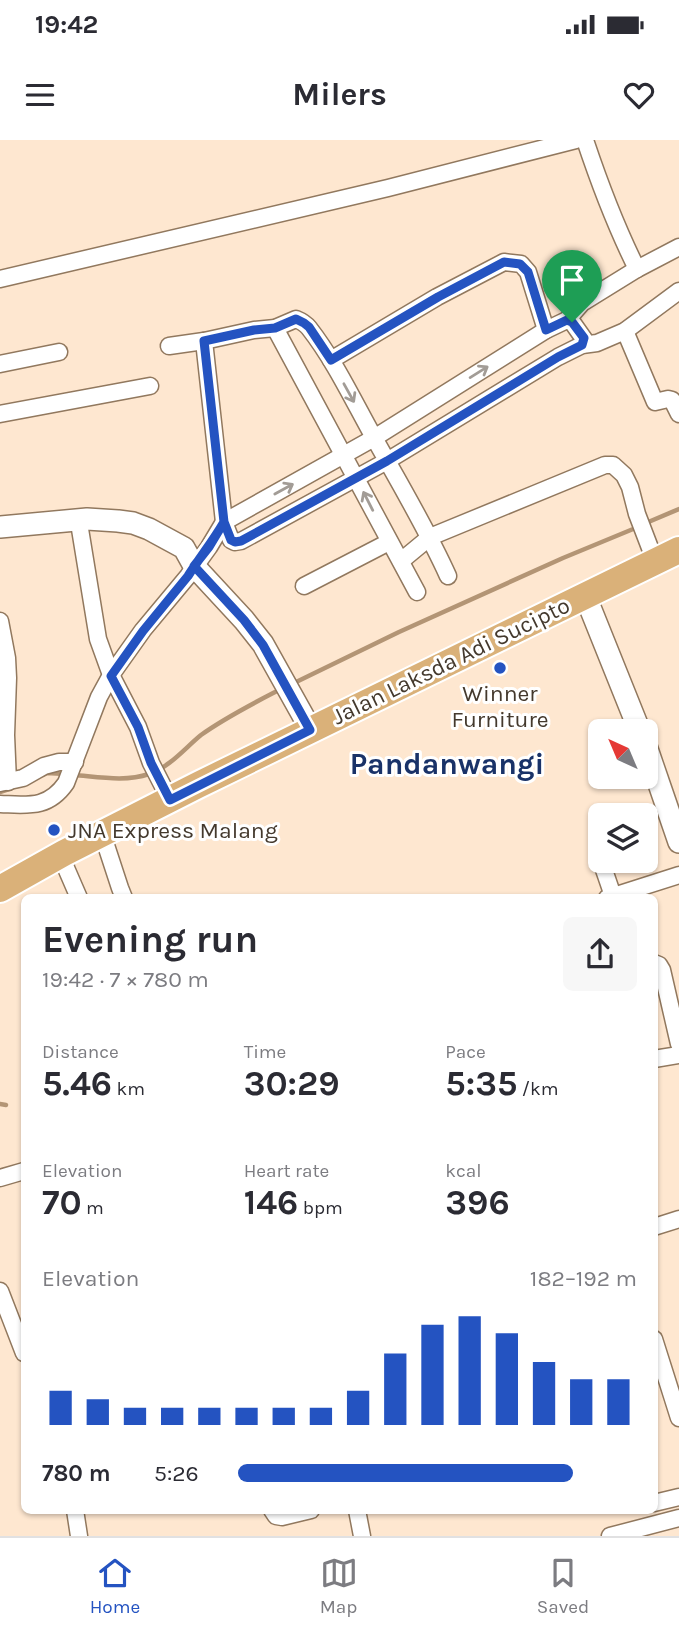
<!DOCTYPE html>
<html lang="en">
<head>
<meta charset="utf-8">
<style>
	body { margin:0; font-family:Karla,sans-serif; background:#f7f7f7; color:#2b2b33; height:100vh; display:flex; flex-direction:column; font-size:26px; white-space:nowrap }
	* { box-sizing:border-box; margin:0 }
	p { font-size:23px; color:#7c7c81 }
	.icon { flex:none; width:38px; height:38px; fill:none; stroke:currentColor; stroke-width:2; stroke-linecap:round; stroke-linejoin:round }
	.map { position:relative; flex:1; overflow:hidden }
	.sheet { position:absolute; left:21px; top:754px; width:637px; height:620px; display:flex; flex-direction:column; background:#fff; border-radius:10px; box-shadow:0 2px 5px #0004 }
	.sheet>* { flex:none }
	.needle { width:46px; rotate:316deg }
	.tools { position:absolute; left:588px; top:579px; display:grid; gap:14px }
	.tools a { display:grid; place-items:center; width:70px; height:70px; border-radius:10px; background:#fff; box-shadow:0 2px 5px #0004; font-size:35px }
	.pin { position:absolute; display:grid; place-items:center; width:60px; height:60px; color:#fff; margin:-72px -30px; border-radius:50% 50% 50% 0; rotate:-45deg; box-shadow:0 0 7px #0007 }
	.pin .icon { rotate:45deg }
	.round { display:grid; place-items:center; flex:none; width:74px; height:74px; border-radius:10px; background:#f7f7f7 }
	.overview { display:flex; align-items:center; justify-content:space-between; height:119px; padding:0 21px }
	h1 { font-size:38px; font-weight:700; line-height:52px }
	.figures { display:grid; grid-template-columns:repeat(3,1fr); gap:10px; height:119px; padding:7px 21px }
	.figures div { display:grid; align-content:center }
	.figures b { font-size:35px; font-weight:700 }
	.figures small { font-size:19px; font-weight:400 }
	.figures p { font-size:19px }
	.chart { height:196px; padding:14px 21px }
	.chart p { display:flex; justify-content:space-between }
	.chart svg { width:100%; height:126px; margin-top:7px; stroke:#2453c1; stroke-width:6 }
	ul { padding:0 21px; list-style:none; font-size:23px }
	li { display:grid; grid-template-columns:112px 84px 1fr; align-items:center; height:52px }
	li i { height:18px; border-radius:9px; background:#2453c1 }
	.status { display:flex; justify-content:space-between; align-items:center; height:49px; padding:0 35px; background:#fff; direction:ltr }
	.status svg { height:19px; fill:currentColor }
	header { display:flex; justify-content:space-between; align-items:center; height:91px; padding:0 21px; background:#fff; font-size:32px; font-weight:700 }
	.dock { display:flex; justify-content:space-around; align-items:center; height:98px; border-top:2px solid #e1e1e2; background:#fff; font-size:19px; color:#7c7c81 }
	.dock a { display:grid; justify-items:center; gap:4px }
	.dock .on { color:#2453c1 }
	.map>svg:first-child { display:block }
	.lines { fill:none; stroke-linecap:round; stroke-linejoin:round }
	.stream { stroke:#b39575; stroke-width:4.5 }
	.minor-casing { stroke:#91785e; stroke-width:19 }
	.tertiary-casing { stroke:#91785e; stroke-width:24 }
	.primary-casing { stroke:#fff; stroke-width:30 }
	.minor { stroke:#fff; stroke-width:16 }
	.tertiary { stroke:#fff; stroke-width:21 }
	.primary { stroke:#dab179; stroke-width:26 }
	.oneway { stroke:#a29c96 }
	.route-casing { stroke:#fff; stroke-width:14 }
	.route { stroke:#2453c1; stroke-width:9 }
	.poi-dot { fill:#2453c1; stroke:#fff; stroke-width:2.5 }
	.labels { text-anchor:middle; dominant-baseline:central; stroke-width:6; stroke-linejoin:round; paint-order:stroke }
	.street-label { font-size:23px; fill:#44392d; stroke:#fff }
	.poi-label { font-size:23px; fill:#44392d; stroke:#fff }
	.district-label { font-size:30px; font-weight:bold; fill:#193268; stroke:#fff }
</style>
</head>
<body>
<div class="status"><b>19:42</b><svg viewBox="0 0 49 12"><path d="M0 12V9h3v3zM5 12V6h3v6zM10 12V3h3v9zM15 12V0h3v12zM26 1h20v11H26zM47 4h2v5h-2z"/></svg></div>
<header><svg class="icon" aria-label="menu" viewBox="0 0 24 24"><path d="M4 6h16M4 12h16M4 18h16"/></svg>Milers<svg class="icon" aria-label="heart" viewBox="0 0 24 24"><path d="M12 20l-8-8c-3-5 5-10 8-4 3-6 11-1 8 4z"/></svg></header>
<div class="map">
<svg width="679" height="1396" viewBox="0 0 679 1396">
	<rect width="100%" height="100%" fill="#fee7d0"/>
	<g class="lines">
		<g class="stream">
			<polyline points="646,383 679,369"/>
			<polyline points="292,544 399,492 563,418 638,387"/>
			<polyline points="43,635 47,633 65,634"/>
			<path d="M74,635c25,2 52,7 75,-1 21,-7 36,-26 52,-39 25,-18 53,-32 80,-46"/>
			<polyline points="0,652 12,648"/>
			<polyline points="0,964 6,965"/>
		</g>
		<defs>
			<g id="minor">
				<path d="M585,0c15,45 31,87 52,129"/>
				<polyline points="0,139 388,48 576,0"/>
				<polyline points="567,180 572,182 584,199 582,205"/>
				<polyline points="275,188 417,452"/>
				<polyline points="625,191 655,262 668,259 672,260 679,274"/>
				<polyline points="169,206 204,201"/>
				<polyline points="331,220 437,157 504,122 521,124 528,132 546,190"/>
				<polyline points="0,224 59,212"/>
				<polyline points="0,274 150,246"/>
				<polyline points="80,389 98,499 111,535 138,587 151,623 170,660"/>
				<polyline points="401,421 430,397 605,325 613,325 624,335 630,347 637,374 655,421"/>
				<path d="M448,436c-22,-49 -50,-95 -76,-142 -20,-36 -38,-74 -63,-106 -4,-5 -8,-7 -13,-9l-21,9 -21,2 -50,11 20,181 7,18 4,2 6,-1 146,-80 171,-104 24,-12 15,-2 28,-12 54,-40"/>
				<polyline points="304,446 389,402"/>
				<polyline points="0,481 7,518 8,538 6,595 8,642"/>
				<polyline points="0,643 23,638 44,626 59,622 75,622"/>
				<path d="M0,664c28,1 48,5 66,-21l33,-86 12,-22 32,-45 45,-54 21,-29 15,-25 150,-84 172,-108 21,-10 15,-17 55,-34 42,-22"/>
				<polyline points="102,693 120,748 124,758"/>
				<polyline points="64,713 66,728 79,758"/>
				<polyline points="601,721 613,756"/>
				<polyline points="607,758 679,735"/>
				<polyline points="654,823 659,825 662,830 679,904"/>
				<polyline points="654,919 679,915"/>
				<polyline points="0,1038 24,1031"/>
				<polyline points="654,1087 679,1079"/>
				<polyline points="0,1151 24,1213"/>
				<polyline points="654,1199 679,1278"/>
				<polyline points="654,1363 679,1357"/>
				<polyline points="75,1370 79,1396"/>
				<polyline points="272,1370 276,1376 282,1377 311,1370"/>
				<polyline points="357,1370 362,1396"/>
				<polyline points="610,1396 679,1378"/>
			</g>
			<g id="tertiary">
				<polyline points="0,387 87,379 118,381 133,383 149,389 184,408 194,426 244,480 263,504 311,590"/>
				<polyline points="585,455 640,592"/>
				<polyline points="646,606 679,702"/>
			</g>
			<polyline id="primary" points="0,749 64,713 198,645 679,410"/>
		</defs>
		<use href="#minor" class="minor-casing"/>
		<use href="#tertiary" class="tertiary-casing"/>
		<use href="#primary" class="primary-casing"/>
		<use href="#minor" class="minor"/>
		<use href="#tertiary" class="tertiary"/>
		<use href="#primary" class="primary"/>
	</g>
	<defs><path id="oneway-shaft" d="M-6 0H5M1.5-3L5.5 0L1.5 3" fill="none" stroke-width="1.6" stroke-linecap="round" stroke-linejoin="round" transform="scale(1.75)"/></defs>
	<g class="oneway">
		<use href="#oneway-shaft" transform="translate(479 232) rotate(-32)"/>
		<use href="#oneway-shaft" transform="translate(349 253) rotate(61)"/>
		<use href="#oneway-shaft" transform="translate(284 349) rotate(-29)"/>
		<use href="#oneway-shaft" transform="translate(368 361) rotate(-117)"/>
	</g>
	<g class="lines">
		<defs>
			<path id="route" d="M572,182l-5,-2 -21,10 -18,-58 -8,-8 -16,-2 -66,35 -107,63 -22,-33 -5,-4 -8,-4 -21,9 -21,2 -50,11 20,181c-11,19 -24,35 -36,54l-45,55 -32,45 27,51 13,36 19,37 140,-70 -47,-85 -19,-25 -50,-54 15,-19 15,-25 7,18 4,2 6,-1 146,-80 171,-104 24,-12 2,-7 -12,-16"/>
		</defs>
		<use href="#route" class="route-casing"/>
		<use href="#route" class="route"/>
	</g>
	<g class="poi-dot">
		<circle cx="500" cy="528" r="7"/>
		<circle cx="54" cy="690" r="7"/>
	</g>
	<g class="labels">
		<g class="street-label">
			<text transform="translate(451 521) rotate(-26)">Jalan Laksda Adi Sucipto</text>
		</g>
		<g class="poi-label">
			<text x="500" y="553">Winner<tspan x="500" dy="26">Furniture</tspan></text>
			<text x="68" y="690" text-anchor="start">JNA Express Malang</text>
		</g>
		<g class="district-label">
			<text x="447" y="624">Pandanwangi</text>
		</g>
	</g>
</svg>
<div class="tools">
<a><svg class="needle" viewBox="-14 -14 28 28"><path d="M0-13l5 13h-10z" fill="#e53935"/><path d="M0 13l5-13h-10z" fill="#7c7c81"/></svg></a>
<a><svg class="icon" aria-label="layers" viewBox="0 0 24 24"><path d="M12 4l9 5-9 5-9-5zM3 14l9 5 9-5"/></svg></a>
</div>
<div class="pin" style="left:572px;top:182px;background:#1e9e55"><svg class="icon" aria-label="arrive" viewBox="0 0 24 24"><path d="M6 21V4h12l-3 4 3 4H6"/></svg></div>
<section class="sheet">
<div class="overview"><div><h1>Evening run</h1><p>19:42 · 7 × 780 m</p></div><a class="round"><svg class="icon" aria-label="share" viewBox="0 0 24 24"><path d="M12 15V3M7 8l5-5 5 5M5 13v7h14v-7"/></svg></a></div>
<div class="figures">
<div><p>Distance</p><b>5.46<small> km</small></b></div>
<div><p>Time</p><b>30:29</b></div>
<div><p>Pace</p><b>5:35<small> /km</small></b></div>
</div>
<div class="figures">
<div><p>Elevation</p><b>70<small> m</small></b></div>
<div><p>Heart rate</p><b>146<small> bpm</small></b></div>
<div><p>kcal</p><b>396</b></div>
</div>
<div class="chart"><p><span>Elevation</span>182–192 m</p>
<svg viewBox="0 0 160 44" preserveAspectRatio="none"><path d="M5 44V32M15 44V35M25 44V38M35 44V38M45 44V38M55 44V38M65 44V38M75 44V38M85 44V32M95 44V19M105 44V9M115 44V6M125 44V12M135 44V22M145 44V28M155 44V28"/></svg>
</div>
<ul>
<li><b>780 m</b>5:26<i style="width:84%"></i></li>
</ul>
</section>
</div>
<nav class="dock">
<a class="on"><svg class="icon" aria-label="home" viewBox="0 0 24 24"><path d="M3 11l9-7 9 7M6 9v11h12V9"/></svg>Home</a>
<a><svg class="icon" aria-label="map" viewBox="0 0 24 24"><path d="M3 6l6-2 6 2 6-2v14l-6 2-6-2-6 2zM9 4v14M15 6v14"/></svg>Map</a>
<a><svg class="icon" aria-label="saved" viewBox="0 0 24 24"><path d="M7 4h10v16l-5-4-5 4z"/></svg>Saved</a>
</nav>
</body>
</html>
